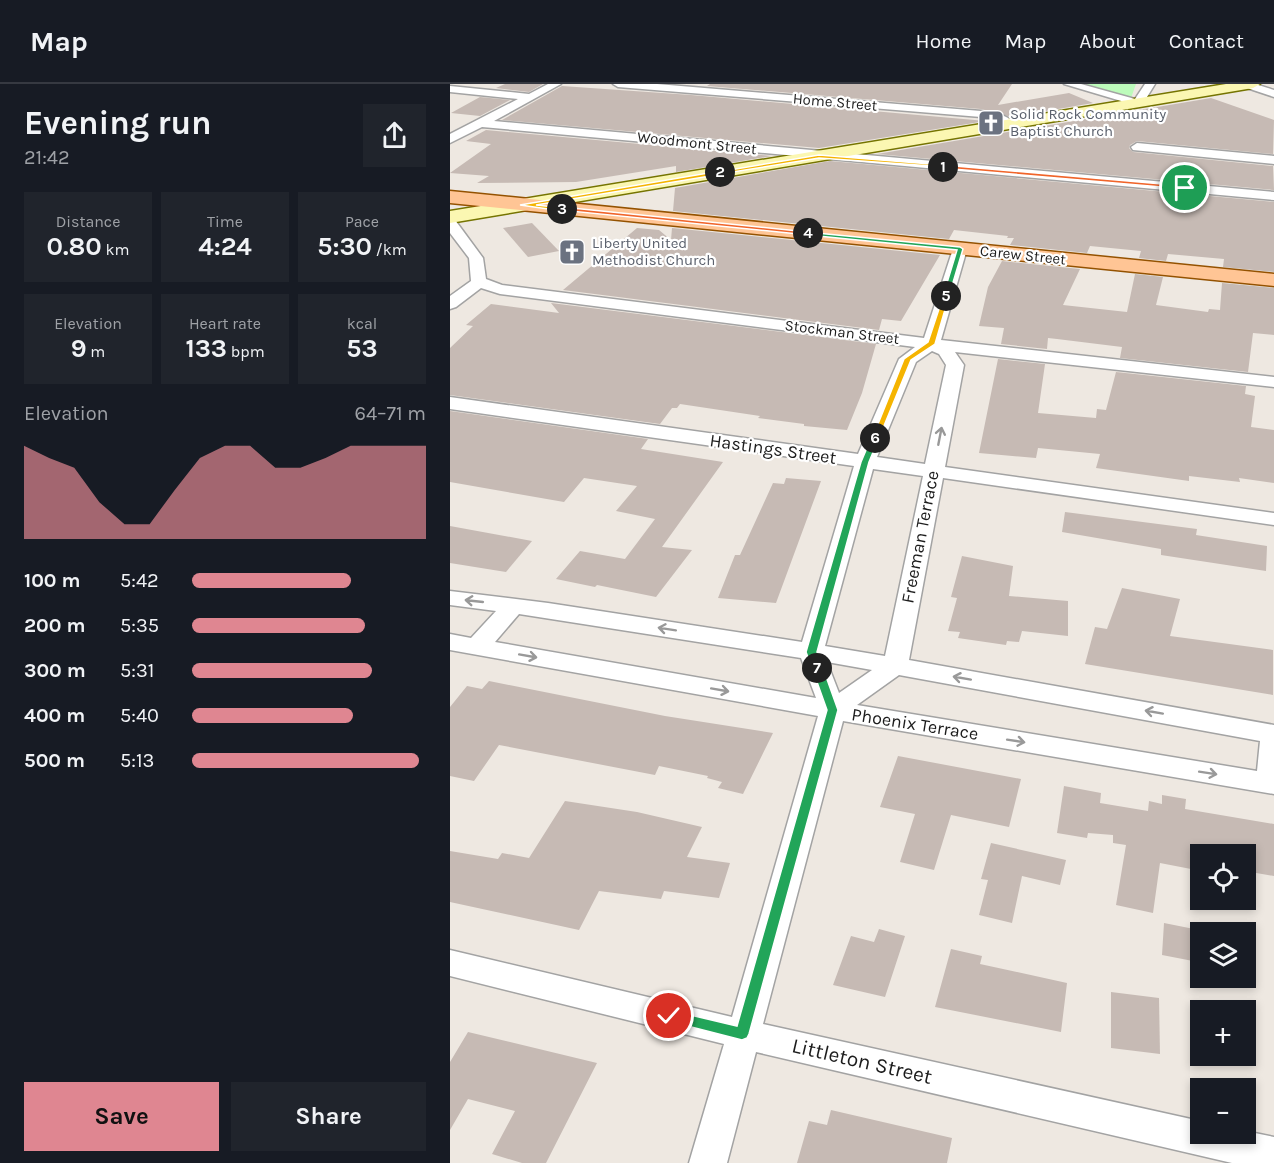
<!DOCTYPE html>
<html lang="en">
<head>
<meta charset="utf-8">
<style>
	body { margin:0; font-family:Karla,sans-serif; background:#20242c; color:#f1f3f6; height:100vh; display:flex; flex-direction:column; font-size:22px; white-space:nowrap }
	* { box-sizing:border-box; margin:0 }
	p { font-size:20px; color:#9ea1a6 }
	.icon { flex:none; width:33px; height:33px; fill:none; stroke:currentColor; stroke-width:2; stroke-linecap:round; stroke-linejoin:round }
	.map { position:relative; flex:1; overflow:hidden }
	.sheet { display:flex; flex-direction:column; background:#171b24; width:450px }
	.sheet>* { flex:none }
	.fabs { position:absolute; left:740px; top:760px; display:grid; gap:12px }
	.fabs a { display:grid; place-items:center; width:66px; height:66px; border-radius:0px; background:#171b24; box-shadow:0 3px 9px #0003; font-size:30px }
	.pin { position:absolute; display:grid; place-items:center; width:51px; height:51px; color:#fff; margin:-26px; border:3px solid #fff; border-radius:50%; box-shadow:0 2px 6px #0007 }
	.km { position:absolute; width:30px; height:30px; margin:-15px; border-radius:50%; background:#222; color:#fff; font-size:16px; line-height:30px; text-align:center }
	.round { display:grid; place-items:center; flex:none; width:63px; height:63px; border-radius:0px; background:#20242c }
	.summary { display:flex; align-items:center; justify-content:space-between; height:102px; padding:0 24px }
	h1 { font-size:33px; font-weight:700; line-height:45px }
	.stats { display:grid; grid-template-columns:repeat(3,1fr); gap:9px; height:102px; padding:6px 24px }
	.stats div { display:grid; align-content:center; border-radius:0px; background:#20242c; text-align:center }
	.stats b { font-size:26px; font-weight:700 }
	.stats small { font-size:16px; font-weight:400 }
	.stats p { font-size:16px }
	.chart { height:168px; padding:12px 24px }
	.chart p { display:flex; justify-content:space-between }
	.chart svg { width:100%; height:108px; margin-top:6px; fill:#df8691; opacity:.7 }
	.primary-button { display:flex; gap:12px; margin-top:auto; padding:12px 24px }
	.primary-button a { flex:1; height:69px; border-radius:0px; background:#df8691; color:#111; font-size:24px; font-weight:700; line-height:69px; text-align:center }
	.primary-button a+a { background:#20242c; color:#f1f3f6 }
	ul { padding:0 24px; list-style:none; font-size:20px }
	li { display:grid; grid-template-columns:96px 72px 1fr; align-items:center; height:45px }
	li i { height:15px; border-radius:8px; background:#df8691 }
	header { display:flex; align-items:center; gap:36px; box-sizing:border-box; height:84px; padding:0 30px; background:#171b24; border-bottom:2px solid #363941 }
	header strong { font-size:28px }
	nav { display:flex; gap:33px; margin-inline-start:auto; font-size:21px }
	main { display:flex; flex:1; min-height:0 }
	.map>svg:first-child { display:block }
	.park { fill:#bdfbbb }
	.building { fill:#c6bab4 }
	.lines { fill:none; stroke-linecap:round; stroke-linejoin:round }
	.street-casing { stroke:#a3a3a3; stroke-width:3 }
	.secondary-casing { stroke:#757401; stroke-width:3 }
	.primary-casing { stroke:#945200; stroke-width:3 }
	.street { fill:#fff; fill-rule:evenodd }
	.secondary { fill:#fbf7b2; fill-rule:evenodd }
	.primary { fill:#ffc595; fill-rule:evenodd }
	.oneway { stroke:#999 }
	.split-1 { fill:#f0652b; stroke:#fff; stroke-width:1.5 }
	.split-2 { fill:#f5b400; stroke:#fff; stroke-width:1.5 }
	.split-3 { fill:#f5b400; stroke:#fff; stroke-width:1.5 }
	.split-4 { fill:#f0652b; stroke:#fff; stroke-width:1.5 }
	.split-5 { fill:#22a559; stroke:#fff; stroke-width:1.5 }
	.split-6 { fill:#f5b400; stroke:#fff; stroke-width:1.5 }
	.split-7 { fill:#22a559; stroke:#fff; stroke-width:1.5 }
	.split-8 { fill:#22a559; stroke:#fff; stroke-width:1.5 }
	.labels { text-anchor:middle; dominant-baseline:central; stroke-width:4.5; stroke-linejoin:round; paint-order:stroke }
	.far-street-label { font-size:15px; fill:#1c1c1c; stroke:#fff }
	.far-worship-label { font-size:15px; fill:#5b616d; stroke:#fff; text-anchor:start }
	.street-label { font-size:18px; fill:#1c1c1c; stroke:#fff }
	.near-street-label { font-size:21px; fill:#1c1c1c; stroke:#fff }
</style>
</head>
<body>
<header>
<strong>Map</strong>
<nav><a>Home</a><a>Map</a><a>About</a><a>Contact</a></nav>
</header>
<main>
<section class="sheet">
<div class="summary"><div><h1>Evening run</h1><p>21:42</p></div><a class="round"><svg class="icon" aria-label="share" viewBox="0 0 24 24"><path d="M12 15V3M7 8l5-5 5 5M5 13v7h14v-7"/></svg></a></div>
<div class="stats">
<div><p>Distance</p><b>0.80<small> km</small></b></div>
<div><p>Time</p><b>4:24</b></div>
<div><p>Pace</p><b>5:30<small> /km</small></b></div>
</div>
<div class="stats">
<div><p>Elevation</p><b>9<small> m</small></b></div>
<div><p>Heart rate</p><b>133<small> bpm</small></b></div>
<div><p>kcal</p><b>53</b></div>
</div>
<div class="chart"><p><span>Elevation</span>64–71 m</p>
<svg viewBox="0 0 160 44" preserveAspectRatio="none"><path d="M0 44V6L10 11L20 15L30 29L40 38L50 38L60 24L70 11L80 6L90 6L100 15L110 15L120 11L130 6L140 6L150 6L160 6V44z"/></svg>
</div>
<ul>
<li><b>100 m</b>5:42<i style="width:68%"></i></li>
<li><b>200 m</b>5:35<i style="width:74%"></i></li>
<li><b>300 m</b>5:31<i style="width:77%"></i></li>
<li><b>400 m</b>5:40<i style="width:69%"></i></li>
<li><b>500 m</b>5:13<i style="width:97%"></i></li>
</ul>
<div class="primary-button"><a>Save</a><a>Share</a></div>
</section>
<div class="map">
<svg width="824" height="1079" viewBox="0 0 824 1079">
	<rect width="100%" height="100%" fill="#eee8e1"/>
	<polygon class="park" points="633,0 686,0 681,14"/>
	<g class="building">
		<polygon points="55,0 93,0 79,8 46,4"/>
		<polygon points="260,0 562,0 548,21 619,9 643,19 561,33 531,25 257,2"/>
		<polygon points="112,2 241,11 536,37 369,64 52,36"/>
		<polygon points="30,13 60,16 30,32 1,29"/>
		<polygon points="761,14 824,36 823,70 687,57 680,61 679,64 683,68 823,82 824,106 427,70"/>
		<polygon points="36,46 322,72 226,88 226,82 126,98 27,99 39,92 0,89 41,60 16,57"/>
		<polygon points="380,77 824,118 824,188 773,183 774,175 718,170 716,177 689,174 691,167 640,162 637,169 560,161 564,154 557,154 558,152 504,146 499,155 223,127 225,104"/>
		<polygon points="82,139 109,167 78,173 53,144"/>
		<polygon points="187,144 209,146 221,156 222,144 490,171 451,237 432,235 429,246 113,206"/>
		<polygon points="552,177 630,185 613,221 677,228 685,190 713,193 706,221 758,228 759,225 770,226 772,199 824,204 824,251 803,249 798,288 670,274 672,263 607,255 598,254 597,265 551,260 554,244 529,242 538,203"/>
		<polygon points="101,219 426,260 412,309 397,346 354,342 354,340 308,334 310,332 230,320 227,324 222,324 210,340 0,311 0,264 23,242 16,241 41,220 109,229"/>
		<polygon points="548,275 595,280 588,329 646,334 647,325 656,326 666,288 796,302 795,310 805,312 801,343 824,346 824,399 789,394 790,398 739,392 739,397 646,384 650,370 588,364 586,374 529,369"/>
		<polygon points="0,327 198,355 191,365 273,378 212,463 242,466 206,513 147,501 145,503 106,495 130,467 175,475 205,435 166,427 187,402 134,394 114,418 0,398"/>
		<polygon points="336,394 371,397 326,519 268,514 285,471 290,471 323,399 334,400"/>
		<polygon points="615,428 747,445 746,451 817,462 816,487 711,471 711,465 612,448"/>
		<polygon points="0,442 82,457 56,488 0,479"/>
		<polygon points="512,472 563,482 559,512 618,517 618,552 572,547 569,558 557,557 556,561 508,554 510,548 498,547 507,514 501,513"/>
		<polygon points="672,504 730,515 720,552 823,566 823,611 635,580 645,543 657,545"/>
		<polygon points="39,597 215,632 323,649 293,710 268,704 272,698 257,694 258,692 209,682 205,691 49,661 24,697 0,692 0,623 17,602 32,605"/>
		<polygon points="448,672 571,695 559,743 501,731 484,786 450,778 465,730 430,723"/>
		<polygon points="614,702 651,709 650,719 698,727 699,717 712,720 712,711 736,715 735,725 824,740 824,792 795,787 795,771 742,771 741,785 710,779 703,829 666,821 676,761 663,759 663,751 638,749 637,754 607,749"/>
		<polygon points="115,717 187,728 252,743 237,773 280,779 269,814 214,807 211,815 149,807 129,846 0,818 0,767 48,775 52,769 79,774"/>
		<polygon points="541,759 616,776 610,801 572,792 562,839 529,831 538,796 531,795"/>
		<polygon points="714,839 744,845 743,877 712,871"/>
		<polygon points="429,845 455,852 435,913 383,901 401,852 424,858"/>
		<polygon points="501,865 532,872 530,880 617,899 611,948 485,923"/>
		<polygon points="661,908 709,914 710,970 661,964"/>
		<polygon points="18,948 147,979 96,1079 72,1079 42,1070 65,1027 18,1015 0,1046 0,978"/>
		<polygon points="381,1026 502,1054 497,1079 347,1079 359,1037 377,1041"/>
	</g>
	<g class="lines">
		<defs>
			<g id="street">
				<polygon points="98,0 111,0 44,37 824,108 824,116 32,43 0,59 0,50 68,15 0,8 0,2 79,10"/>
				<polygon points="163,0 207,0 531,27 552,31 570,40 564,43 531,33 168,3"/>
				<polygon points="614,0 631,0 685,15 695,0 705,0 692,21 688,22"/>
				<polygon points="793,0 805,0 824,6 824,13 794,3"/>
				<polygon points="687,59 824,72 824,80 683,66 681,63"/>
				<path d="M0,135l5,1 28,38 3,21 16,6 422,53 29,-89 7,-4 7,4 -26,91 333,37v10l-319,-35 9,13 -19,102 329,46v12l-331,-47 -34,182 365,65v69l-431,-73 -80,303 437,97v13h45v-3l29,6v26h-42l-476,-111 -29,111h-38l35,-119 -274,-68v-26l282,67 86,-301 -368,-66v-16l21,4 25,-27 -46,-6v-14l98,12 254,39 52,-176 -404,-57v-12l408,57 41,-95 16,-12 -415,-53 -19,-6 -25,19 -6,2v-13l21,-15 -2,-23 -19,-25zM482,267l7,3 7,11 -21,99 -48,-7 39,-95zM423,385l50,7 -38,180 -60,-10zM69,530l282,44 15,40 -321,-56zM377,578l45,8 -33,23zM449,591l361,66 -3,30 -400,-66z"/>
			</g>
			<polygon id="secondary" points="776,0 810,0 803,4 0,139 0,127"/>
			<polygon id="primary" points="0,107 824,190 824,202 0,119"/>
		</defs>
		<use href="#street" class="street-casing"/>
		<use href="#secondary" class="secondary-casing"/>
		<use href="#primary" class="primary-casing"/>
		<use href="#street" class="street"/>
		<use href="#secondary" class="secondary"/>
		<use href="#primary" class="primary"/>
	</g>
	<defs><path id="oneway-shaft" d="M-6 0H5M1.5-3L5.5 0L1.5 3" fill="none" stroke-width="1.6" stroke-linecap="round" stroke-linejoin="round" transform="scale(1.5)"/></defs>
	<g class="oneway">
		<use href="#oneway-shaft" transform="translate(490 352) rotate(-79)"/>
		<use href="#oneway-shaft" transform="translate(24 517) rotate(-174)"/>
		<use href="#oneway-shaft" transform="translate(217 545) rotate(-171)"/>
		<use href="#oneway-shaft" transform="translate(78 572) rotate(10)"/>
		<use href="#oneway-shaft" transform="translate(512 594) rotate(-170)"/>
		<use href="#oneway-shaft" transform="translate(270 606) rotate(10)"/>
		<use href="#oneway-shaft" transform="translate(704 628) rotate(-170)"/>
		<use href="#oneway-shaft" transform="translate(566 657) rotate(9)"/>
		<use href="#oneway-shaft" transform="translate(758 689) rotate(9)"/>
	</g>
	<polygon class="split-1" points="493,81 735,102 738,104 735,105 491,84"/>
	<polygon class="split-2" points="369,71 493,81 496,83 369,74 270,90 268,88"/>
	<polygon class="split-3" points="270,87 272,90 86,121 114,124 112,127 70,121"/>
	<polygon class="split-4" points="112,123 358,148 361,149 358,151 110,126"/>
	<polygon class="split-5" points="356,148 510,163 513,165 499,212 496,214 493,212 507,166 358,151"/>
	<polygon class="split-6" points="494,210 499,212 485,260 461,276 429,354 422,355 454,275 478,258"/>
	<polygon class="split-7" points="422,352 429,354 419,378 367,568 373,584 367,587 362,584 356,568 411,378"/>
	<polygon class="split-8" points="367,581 373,584 388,626 299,950 297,954 292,956 214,936 212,932 214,928 219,926 287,942 377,626 362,584"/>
	<defs>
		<symbol id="church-square" viewBox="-11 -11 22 22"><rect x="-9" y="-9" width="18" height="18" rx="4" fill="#6b7280" stroke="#fff"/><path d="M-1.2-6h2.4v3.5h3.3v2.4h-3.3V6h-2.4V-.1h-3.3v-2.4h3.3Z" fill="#fff"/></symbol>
	</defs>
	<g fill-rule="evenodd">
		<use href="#church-square" x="526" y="24" width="30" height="30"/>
		<use href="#church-square" x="107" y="153" width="30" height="30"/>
	</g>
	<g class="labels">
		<g class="far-street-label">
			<text transform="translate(385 18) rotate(5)">Home Street</text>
			<text transform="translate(247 59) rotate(6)">Woodmont Street</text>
			<text transform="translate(573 171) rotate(6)">Carew Street</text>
			<text transform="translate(392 248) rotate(7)">Stockman Street</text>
		</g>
		<g class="far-worship-label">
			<text x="560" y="30">Solid Rock Community<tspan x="560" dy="17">Baptist Church</tspan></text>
			<text x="142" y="159">Liberty United<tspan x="142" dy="17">Methodist Church</tspan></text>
		</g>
		<g class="street-label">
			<text transform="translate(323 365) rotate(8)">Hastings Street</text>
			<text transform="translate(470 453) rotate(-79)">Freeman Terrace</text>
			<text transform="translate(465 640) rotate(9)">Phoenix Terrace</text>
		</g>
		<g class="near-street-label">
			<text transform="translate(412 977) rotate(13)">Littleton Street</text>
		</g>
	</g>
</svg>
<div class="fabs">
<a><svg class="icon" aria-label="locate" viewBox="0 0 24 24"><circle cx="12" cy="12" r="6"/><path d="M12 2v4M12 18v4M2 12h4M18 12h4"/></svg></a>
<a><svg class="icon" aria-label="layers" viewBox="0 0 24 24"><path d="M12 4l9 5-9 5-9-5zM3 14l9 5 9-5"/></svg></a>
<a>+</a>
<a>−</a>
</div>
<div class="pin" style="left:735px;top:104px;background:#1e9e55"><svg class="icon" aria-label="arrive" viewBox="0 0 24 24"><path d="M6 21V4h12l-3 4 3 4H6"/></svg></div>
<div class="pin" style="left:219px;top:932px;background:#d93025"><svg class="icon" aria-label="check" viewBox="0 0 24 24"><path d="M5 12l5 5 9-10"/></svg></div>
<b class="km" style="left:493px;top:83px">1</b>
<b class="km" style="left:270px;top:88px">2</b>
<b class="km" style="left:112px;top:125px">3</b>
<b class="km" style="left:358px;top:149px">4</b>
<b class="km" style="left:496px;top:212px">5</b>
<b class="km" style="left:425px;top:354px">6</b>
<b class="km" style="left:367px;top:584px">7</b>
</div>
</main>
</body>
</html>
